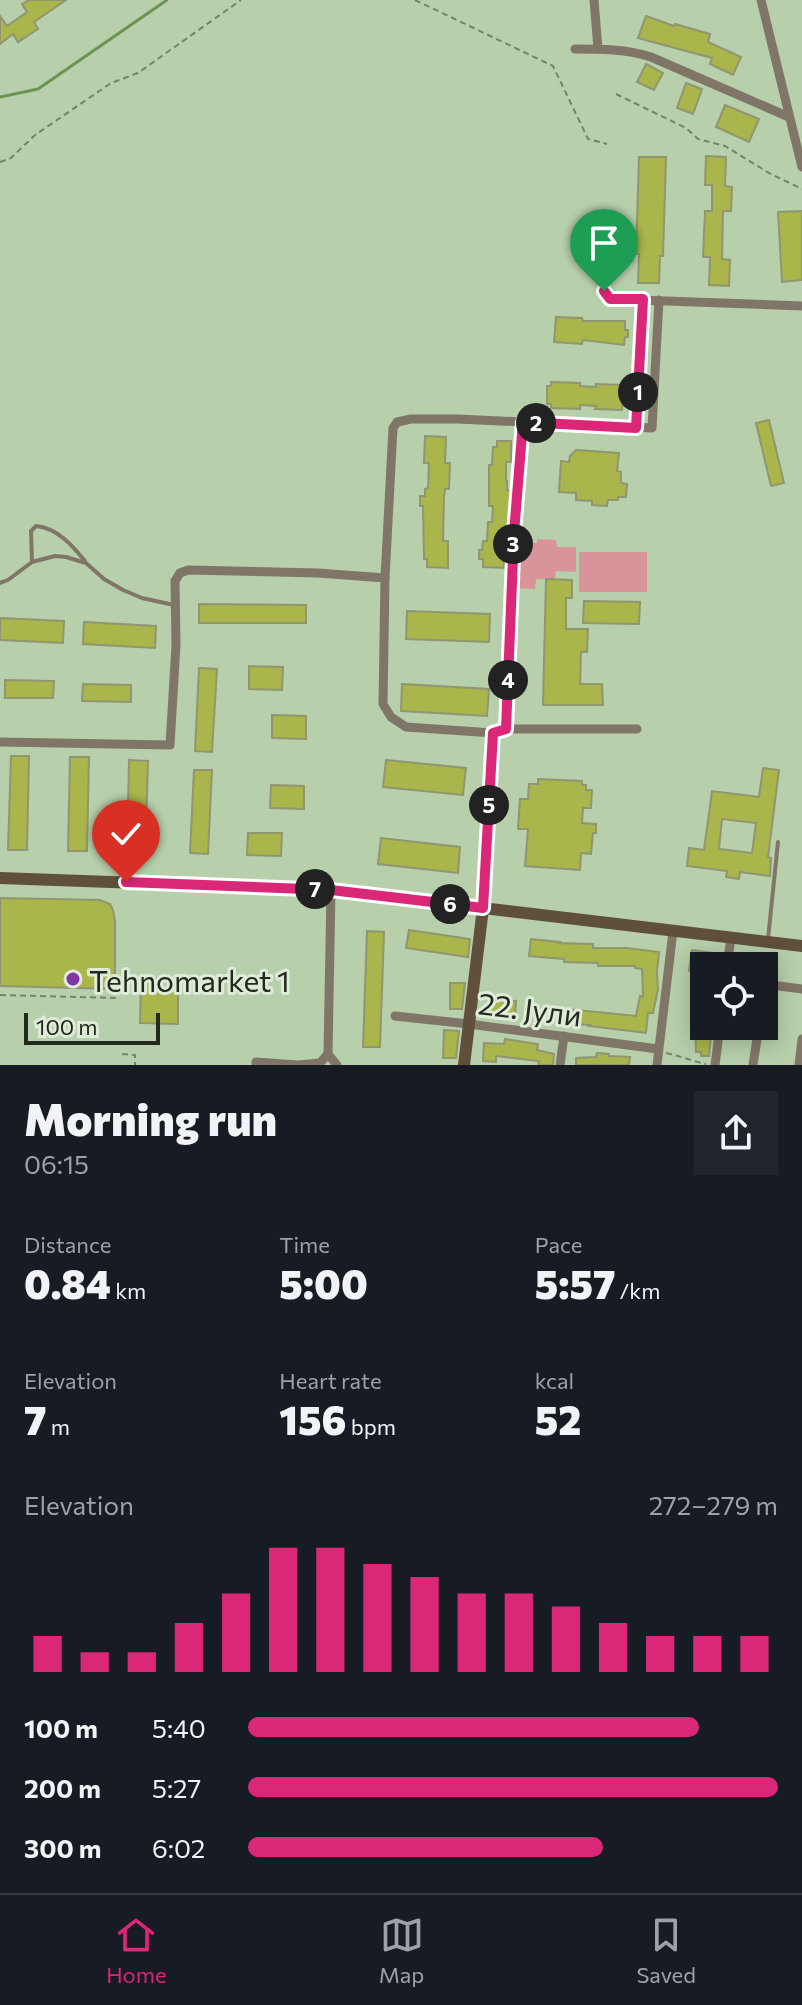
<!DOCTYPE html>
<html lang="en">
<head>
<meta charset="utf-8">
<style>
	body { margin:0; font-family:Commissioner,sans-serif; background:#20242c; color:#f1f3f6; height:100vh; display:flex; flex-direction:column; font-size:30px; white-space:nowrap }
	* { box-sizing:border-box; margin:0 }
	p { font-size:26px; color:#9ea1a6 }
	.icon { flex:none; width:44px; height:44px; fill:none; stroke:currentColor; stroke-width:2; stroke-linecap:round; stroke-linejoin:round }
	.map { position:relative; height:1065px; overflow:hidden }
	.sheet { display:flex; flex-direction:column; background:#171b24; flex:1 }
	.sheet>* { flex:none }
	.fabs { position:absolute; left:690px; top:952px; display:grid; gap:16px }
	.fabs a { display:grid; place-items:center; width:88px; height:88px; border-radius:0px; background:#171b24; box-shadow:0 4px 20px #0003; font-size:40px }
	.scale { position:absolute; left:24px; bottom:20px; width:136px; box-sizing:border-box; padding-left:8px; border:4px solid #212a1c; border-top:0; font-size:22px; line-height:28px; white-space:nowrap; color:#212a1c; -webkit-text-stroke:6px #dfebd9; paint-order:stroke }
	.pin { position:absolute; display:grid; place-items:center; width:68px; height:68px; color:#fff; margin:-82px -34px; border-radius:50% 50% 50% 0; rotate:-45deg; box-shadow:0 0 8px #0007 }
	.pin .icon { rotate:45deg }
	.km { position:absolute; width:40px; height:40px; margin:-20px; border-radius:50%; background:#222; color:#fff; font-size:22px; line-height:40px; text-align:center }
	.round { display:grid; place-items:center; flex:none; width:84px; height:84px; border-radius:0px; background:#20242c }
	.head { display:flex; align-items:center; justify-content:space-between; height:136px; padding:0 24px }
	h1 { font-size:44px; font-weight:800; line-height:60px }
	.figures { display:grid; grid-template-columns:repeat(3,1fr); gap:12px; height:136px; padding:8px 24px }
	.figures div { display:grid; align-content:center }
	.figures b { font-size:40px; font-weight:800 }
	.figures small { font-size:22px; font-weight:400 }
	.figures p { font-size:22px }
	.chart { height:224px; padding:16px 24px }
	.chart p { display:flex; justify-content:space-between }
	.chart svg { width:100%; height:144px; margin-top:8px; stroke:#db2777; stroke-width:6 }
	ul { padding:0 24px; list-style:none; font-size:26px }
	li { display:grid; grid-template-columns:128px 96px 1fr; align-items:center; height:60px }
	li i { height:20px; border-radius:10px; background:#db2777 }
	.dock { display:flex; justify-content:space-around; align-items:center; height:112px; border-top:2px solid #363941; background:#171b24; font-size:22px; color:#9ea1a6 }
	.dock a { display:grid; justify-items:center; gap:4px }
	.dock .current { color:#db2777 }
	.map>svg:first-child { display:block }
	.green { fill:#d99499 }
	.lines { fill:none; stroke-linecap:round; stroke-linejoin:round }
	.stream { stroke:#6b9453; stroke-width:3 }
	.building { fill:#aab54c; stroke:#90966f; stroke-width:2; fill-rule:evenodd }
	.path { stroke:#73846a; stroke-width:2; stroke-dasharray:6 4; stroke-linecap:butt }
	.lane { stroke:#807667; stroke-width:4 }
	.street { stroke:#807667; stroke-width:9 }
	.secondary { stroke:#5f4f3b; stroke-width:12 }
	.route-casing { stroke:#fff; stroke-width:16 }
	.route { stroke:#db2777; stroke-width:10 }
	.poi-dot { fill:#8435a5; stroke:#dfebd9; stroke-width:3 }
	.labels { text-anchor:middle; dominant-baseline:central; stroke-width:6; stroke-linejoin:round; paint-order:stroke }
	.poi-label { font-size:30px; fill:#212a1c; stroke:#dfebd9; text-anchor:start }
	.street-label { font-size:30px; fill:#212a1c; stroke:#dfebd9 }
</style>
</head>
<body>
<div class="map">
<svg width="802" height="1065" viewBox="0 0 802 1065">
	<rect width="100%" height="100%" fill="#b7cfab"/>
	<g class="green">
		<polygon points="537,539 556,540 557,547 576,547 576,572 556,571 555,579 536,579 535,589 517,588 519,543 537,543"/>
		<rect x="579" y="552" width="68" height="40"/>
	</g>
	<g class="lines">
		<polyline class="stream" points="0,97 38,89 167,0"/>
	</g>
	<g class="building">
		<polygon points="29,0 66,0 34,22 38,29 18,42 13,34 0,44 0,16 7,26 27,12 22,4"/>
		<polygon points="646,16 674,26 675,24 710,34 708,42 741,57 733,75 710,64 712,58 638,38"/>
		<polygon points="646,64 663,73 654,90 637,82"/>
		<polygon points="686,83 702,89 693,114 677,108"/>
		<polygon points="725,105 759,119 749,142 716,127"/>
		<polygon points="706,156 726,157 725,186 732,187 731,211 723,211 722,259 730,260 729,286 709,285 710,257 703,257 705,211 712,211 712,185 705,185"/>
		<polygon points="639,157 666,157 663,256 660,256 659,283 638,283 639,254 636,254"/>
		<polygon points="802,211 802,280 782,282 778,212"/>
		<polygon points="556,317 582,318 583,321 625,321 625,330 628,330 628,337 625,337 624,345 583,340 582,344 554,342"/>
		<polygon points="551,382 580,383 580,386 596,387 596,384 624,385 624,392 627,392 627,400 623,399 622,410 595,409 596,406 580,405 580,409 551,408 551,404 547,404 547,386 551,386"/>
		<polygon points="769,420 784,483 771,486 756,423"/>
		<polygon points="425,436 446,437 445,463 450,463 449,489 445,489 444,496 443,541 448,541 448,568 427,567 427,559 424,559 423,506 420,506 420,496 425,496 425,489 428,488 429,463 424,463"/>
		<polygon points="497,441 511,441 511,462 506,462 506,481 507,481 507,490 513,491 513,527 511,542 504,542 504,568 483,567 483,559 479,559 479,550 482,550 483,541 487,541 488,522 492,522 493,506 489,506 489,465 492,465 493,447 497,447"/>
		<polygon points="576,450 619,453 617,471 621,472 621,483 627,484 626,497 618,497 618,500 608,500 607,506 592,505 592,501 576,500 576,493 559,492 561,461 569,462 570,456"/>
		<polygon points="546,579 572,580 572,598 566,598 566,629 588,629 587,652 581,652 580,684 602,684 603,705 543,705"/>
		<polygon points="584,601 640,602 639,624 583,623"/>
		<polygon points="199,604 306,605 306,623 199,623"/>
		<polygon points="407,611 490,614 489,642 406,639"/>
		<polygon points="0,618 64,621 63,643 0,640"/>
		<polygon points="84,622 156,626 155,648 83,644"/>
		<polygon points="249,666 283,667 282,690 249,689"/>
		<polygon points="199,668 217,669 212,752 195,751"/>
		<polygon points="5,680 54,681 53,698 5,698"/>
		<polygon points="83,684 131,685 131,702 82,701"/>
		<polygon points="402,684 489,689 487,716 401,711"/>
		<polygon points="272,715 306,716 306,739 272,738"/>
		<polygon points="11,756 29,756 27,850 8,850"/>
		<polygon points="70,757 89,757 87,851 68,851"/>
		<polygon points="129,760 148,761 145,855 127,854"/>
		<polygon points="386,760 466,768 463,795 383,787"/>
		<path d="M763,768l16,2 -11,87 3,1 -1,18 -30,-4 -1,7 -13,-2 1,-6 -40,-5 2,-18 15,2 8,-59 47,6zM722,819l34,4 -4,30 -33,-4z"/>
		<polygon points="194,770 212,770 208,854 190,853"/>
		<polygon points="538,779 582,781 582,785 586,785 586,790 592,790 591,808 583,808 582,823 596,824 596,833 593,833 591,854 581,853 580,870 525,866 528,829 518,829 520,799 528,799 529,784 538,784"/>
		<polygon points="271,785 304,786 304,809 270,808"/>
		<polygon points="248,833 282,833 281,856 247,855"/>
		<polygon points="381,838 460,847 458,873 378,864"/>
		<polygon points="0,898 100,900 110,904 113,910 115,921 115,975 112,989 0,986"/>
		<polygon points="409,930 470,939 468,957 406,948"/>
		<polygon points="367,931 384,932 380,1047 363,1047"/>
		<polygon points="531,939 560,942 559,943 593,944 593,948 627,948 659,952 657,972 658,989 653,1013 648,1013 646,1033 589,1026 590,1025 557,1023 558,1008 636,1016 640,996 643,997 642,969 635,968 635,966 598,966 598,963 564,962 564,959 529,956"/>
		<polygon points="692,950 721,954 720,966 704,966 704,973 689,971"/>
		<polygon points="141,978 156,978 156,989 178,989 178,1024 140,1023"/>
		<polygon points="450,983 465,983 462,1009 450,1009"/>
		<polygon points="491,999 516,1001 515,1015 490,1013"/>
		<polygon points="695,1025 712,1026 709,1056 701,1056 701,1052 696,1052"/>
		<polygon points="444,1030 459,1031 456,1058 443,1058"/>
		<polygon points="505,1039 538,1044 537,1050 554,1054 553,1065 538,1065 539,1061 496,1056 496,1062 483,1061 484,1043 504,1044"/>
		<polygon points="597,1053 609,1054 609,1056 630,1057 629,1065 576,1065 576,1058 596,1057"/>
	</g>
	<g class="lines">
		<g class="path">
			<polyline points="415,0 553,66 588,139 607,144"/>
			<polyline points="616,94 686,128 698,139 725,146 769,173 802,189"/>
			<polyline points="0,162 11,158 35,135 111,83 138,73 241,0"/>
			<polyline points="507,720 514,533 522,431"/>
			<polyline points="0,995 116,998"/>
			<path d="M666,1053c14,3 26,8 40,11"/>
			<polyline points="122,1054 135,1055 135,1065"/>
		</g>
		<g class="lane">
			<path d="M32,562l-1,-31 5,-5c21,2 36,19 49,35"/>
			<polyline points="0,583 8,580 32,562 55,556 66,557 86,563 104,579 123,590 142,598 174,605"/>
			<polyline points="768,939 778,842"/>
		</g>
		<g class="street">
			<polyline points="594,0 598,49"/>
			<polyline points="761,0 802,167"/>
			<path d="M575,49c25,0 52,0 76,8l138,60"/>
			<polyline points="604,291 610,299 802,306"/>
			<polyline points="636,428 643,299"/>
			<polyline points="637,729 506,729 493,733 406,727 391,717 383,704 385,578 393,428 397,422 411,419 458,419 652,428 659,300"/>
			<polyline points="0,742 170,745 176,645 175,581 180,573 188,570 318,573 385,578"/>
			<polyline points="483,908 493,733"/>
			<polyline points="727,966 731,938"/>
			<polyline points="764,984 802,989"/>
			<polyline points="395,1016 469,1024 658,1049"/>
			<polyline points="328,1054 337,1065"/>
			<polyline points="256,1065 256,1062 298,1065 320,1063 328,1054 331,890"/>
			<polyline points="560,1065 564,1036"/>
			<polyline points="657,1065 673,931"/>
			<polyline points="715,1065 720,1026"/>
			<polyline points="753,1065 759,1026"/>
			<polyline points="799,1065 802,1039"/>
		</g>
		<g class="secondary">
			<polyline points="0,878 331,890 802,946"/>
			<polyline points="464,1065 483,908"/>
		</g>
	</g>
	<g class="lines">
		<defs>
			<polyline id="route" points="126,882 331,890 483,908 493,733 506,729 514,533 523,422 636,428 643,299 610,299 604,291"/>
		</defs>
		<use href="#route" class="route-casing"/>
		<use href="#route" class="route"/>
	</g>
	<circle class="poi-dot" cx="73" cy="979" r="8"/>
	<g class="labels">
		<g class="poi-label">
			<text x="89" y="979">Tehnomarket 1</text>
		</g>
		<g class="street-label">
			<text transform="translate(530 1008) rotate(7)">22. Јули</text>
		</g>
	</g>
</svg>
<div class="fabs">
<a><svg class="icon" aria-label="locate" viewBox="0 0 24 24"><circle cx="12" cy="12" r="6"/><path d="M12 2v4M12 18v4M2 12h4M18 12h4"/></svg></a>
</div>
<div class="scale">100 m</div>
<div class="pin" style="left:604px;top:291px;background:#1e9e55"><svg class="icon" aria-label="arrive" viewBox="0 0 24 24"><path d="M6 21V4h12l-3 4 3 4H6"/></svg></div>
<div class="pin" style="left:126px;top:882px;background:#d93025"><svg class="icon" aria-label="check" viewBox="0 0 24 24"><path d="M5 12l5 5 9-10"/></svg></div>
<b class="km" style="left:638px;top:392px">1</b>
<b class="km" style="left:536px;top:423px">2</b>
<b class="km" style="left:513px;top:544px">3</b>
<b class="km" style="left:508px;top:680px">4</b>
<b class="km" style="left:489px;top:805px">5</b>
<b class="km" style="left:450px;top:904px">6</b>
<b class="km" style="left:315px;top:889px">7</b>
</div>
<section class="sheet">
<div class="head"><div><h1>Morning run</h1><p>06:15</p></div><a class="round"><svg class="icon" aria-label="share" viewBox="0 0 24 24"><path d="M12 15V3M7 8l5-5 5 5M5 13v7h14v-7"/></svg></a></div>
<div class="figures">
<div><p>Distance</p><b>0.84<small> km</small></b></div>
<div><p>Time</p><b>5:00</b></div>
<div><p>Pace</p><b>5:57<small> /km</small></b></div>
</div>
<div class="figures">
<div><p>Elevation</p><b>7<small> m</small></b></div>
<div><p>Heart rate</p><b>156<small> bpm</small></b></div>
<div><p>kcal</p><b>52</b></div>
</div>
<div class="chart"><p><span>Elevation</span>272–279 m</p>
<svg viewBox="0 0 160 44" preserveAspectRatio="none"><path d="M5 44V33M15 44V38M25 44V38M35 44V29M45 44V20M55 44V6M65 44V6M75 44V11M85 44V15M95 44V20M105 44V20M115 44V24M125 44V29M135 44V33M145 44V33M155 44V33"/></svg>
</div>
<ul>
<li><b>100 m</b>5:40<i style="width:85%"></i></li>
<li><b>200 m</b>5:27<i style="width:100%"></i></li>
<li><b>300 m</b>6:02<i style="width:67%"></i></li>
</ul>
</section>
<nav class="dock">
<a class="current"><svg class="icon" aria-label="home" viewBox="0 0 24 24"><path d="M3 11l9-7 9 7M6 9v11h12V9"/></svg>Home</a>
<a><svg class="icon" aria-label="map" viewBox="0 0 24 24"><path d="M3 6l6-2 6 2 6-2v14l-6 2-6-2-6 2zM9 4v14M15 6v14"/></svg>Map</a>
<a><svg class="icon" aria-label="saved" viewBox="0 0 24 24"><path d="M7 4h10v16l-5-4-5 4z"/></svg>Saved</a>
</nav>
</body>
</html>
